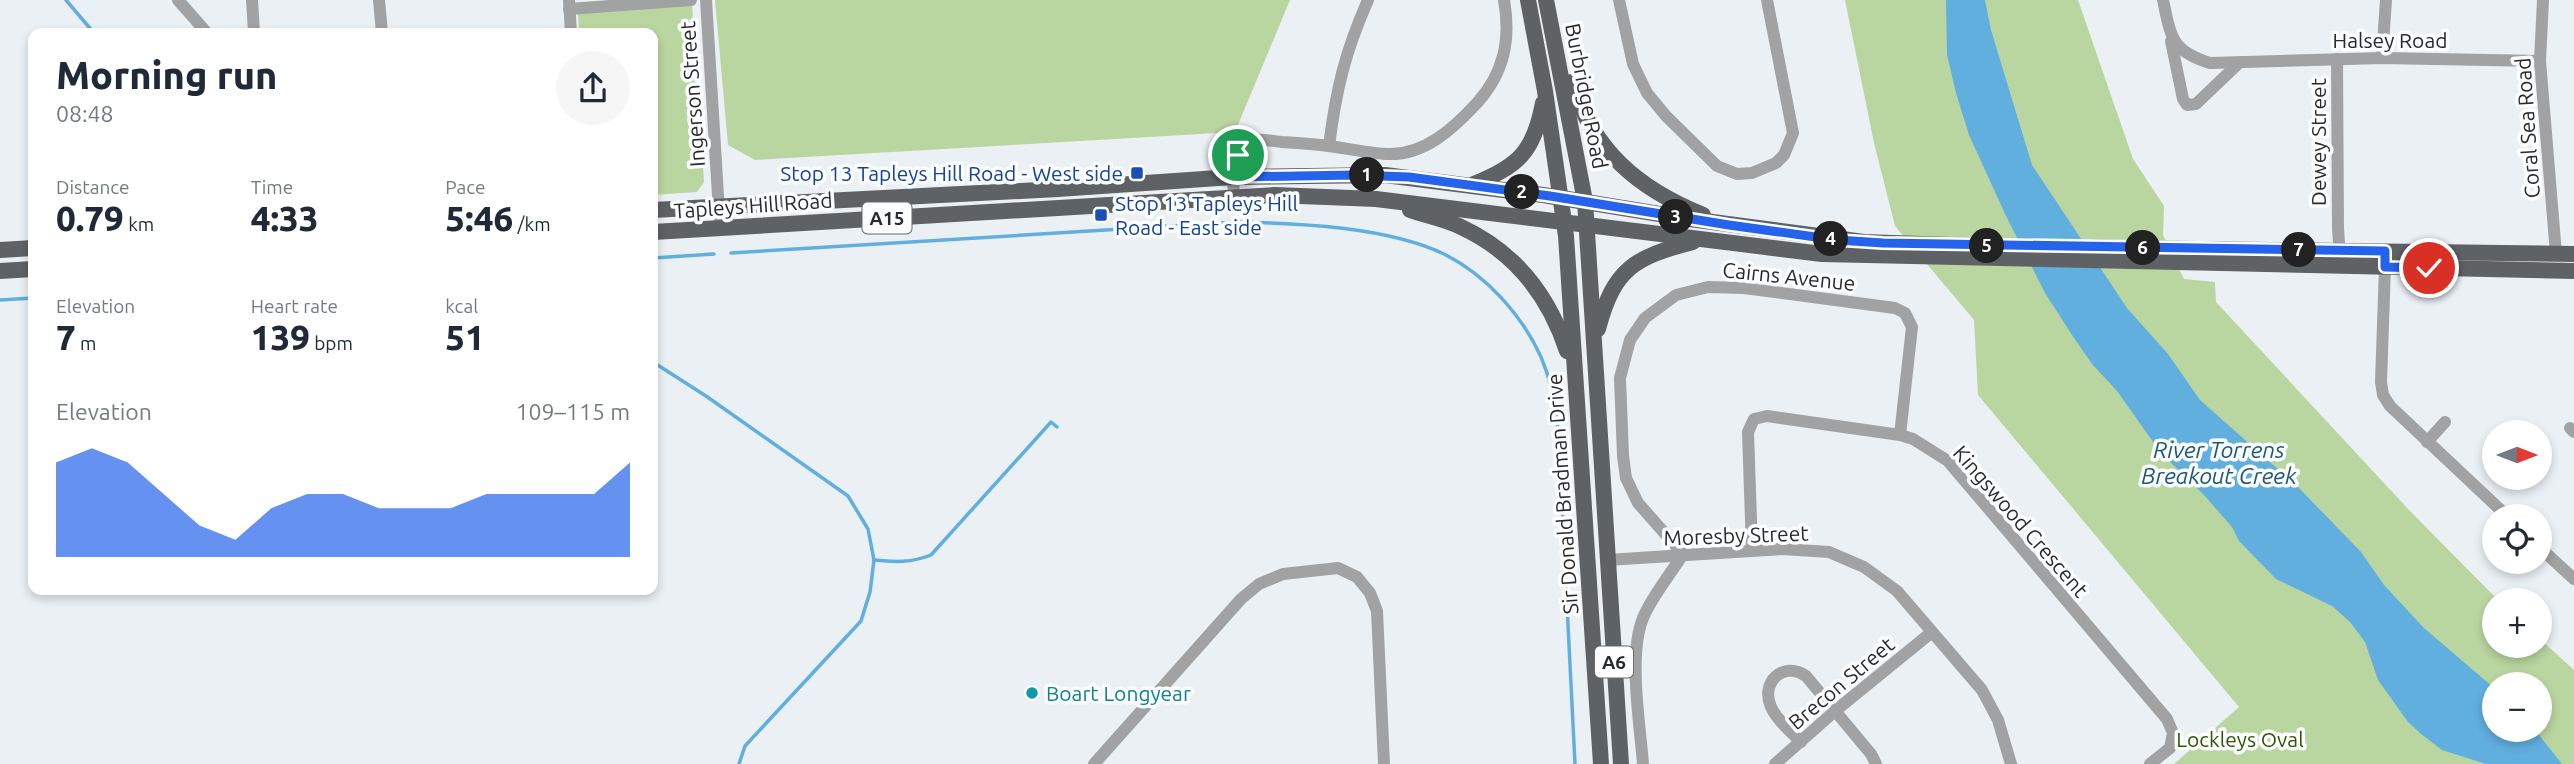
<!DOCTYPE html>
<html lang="en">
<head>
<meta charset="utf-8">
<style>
	body { margin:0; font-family:Ubuntu,sans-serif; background:#f6f6f7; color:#1f2937; height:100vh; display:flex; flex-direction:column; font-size:26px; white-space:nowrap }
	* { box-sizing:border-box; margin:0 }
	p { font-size:23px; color:#747a83 }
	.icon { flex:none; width:38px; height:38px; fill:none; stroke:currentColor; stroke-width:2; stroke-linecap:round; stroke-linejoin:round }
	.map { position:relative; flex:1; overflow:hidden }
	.details { position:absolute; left:28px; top:28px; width:630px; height:567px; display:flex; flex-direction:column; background:#fff; border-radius:14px; box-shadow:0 4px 10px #0003 }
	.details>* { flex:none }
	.needle { width:46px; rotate:90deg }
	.tools { position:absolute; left:2482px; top:420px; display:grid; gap:14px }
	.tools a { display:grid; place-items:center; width:70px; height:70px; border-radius:50%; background:#fff; box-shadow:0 4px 10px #0003; font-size:35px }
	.pin { position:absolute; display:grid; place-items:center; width:60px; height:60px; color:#fff; margin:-30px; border:4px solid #fff; border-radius:50%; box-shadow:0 2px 7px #0007 }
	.km { position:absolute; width:35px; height:35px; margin:-18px; border-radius:50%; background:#222; color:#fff; font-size:19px; line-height:35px; text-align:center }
	.round { display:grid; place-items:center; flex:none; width:74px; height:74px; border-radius:37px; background:#f6f6f7 }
	.summary { display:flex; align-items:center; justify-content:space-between; height:119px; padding:0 28px }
	h1 { font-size:38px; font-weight:800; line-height:52px }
	.stats { display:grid; grid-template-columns:repeat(3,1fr); gap:10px; height:119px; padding:7px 28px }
	.stats div { display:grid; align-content:center }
	.stats b { font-size:35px; font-weight:800 }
	.stats small { font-size:19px; font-weight:400 }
	.stats p { font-size:19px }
	.chart { height:196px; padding:14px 28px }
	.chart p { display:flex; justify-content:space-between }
	.chart svg { width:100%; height:126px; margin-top:7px; fill:#2563eb; opacity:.7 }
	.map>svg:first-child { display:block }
	.green { fill:#bad6a0; fill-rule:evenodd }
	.water { fill:#61afdf }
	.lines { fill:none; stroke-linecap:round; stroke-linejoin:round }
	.stream { stroke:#61afdf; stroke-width:3.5 }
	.minor { stroke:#a0a2a4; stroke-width:12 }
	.major { stroke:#5e6265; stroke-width:16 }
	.route-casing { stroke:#fff; stroke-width:14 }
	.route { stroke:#2563eb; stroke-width:9 }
	.transit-dot { fill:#1a4fb4; stroke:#fcfdfe; stroke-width:2.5 }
	.culture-dot { fill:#0f9aa8; stroke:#fcfdfe; stroke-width:2.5 }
	.labels { text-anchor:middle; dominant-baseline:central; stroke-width:7; stroke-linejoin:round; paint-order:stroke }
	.shield { fill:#fcfdfe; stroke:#68696a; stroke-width:2 }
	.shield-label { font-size:19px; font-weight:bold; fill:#282a2b }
	.street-label { font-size:21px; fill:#282a2b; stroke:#fcfdfe }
	.transit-label { font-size:21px; fill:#164399; stroke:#fcfdfe; text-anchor:end }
	.culture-label { font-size:21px; fill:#0d838f; stroke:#fcfdfe; text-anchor:start }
	.park-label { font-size:21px; fill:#345404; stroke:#fcfdfe }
	.water-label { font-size:23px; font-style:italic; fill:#1e5879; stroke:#fcfdfe }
</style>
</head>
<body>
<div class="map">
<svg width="2574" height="764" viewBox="0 0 2574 764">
	<rect width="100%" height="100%" fill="#ebf0f5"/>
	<g class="green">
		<polygon points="715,0 1290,0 1235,132 755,160 728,145"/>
		<path d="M1845,0h233l55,159 31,47 -1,29 21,44 31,3 1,20 194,209 88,89h-4v46h45v-8l35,32v94h-400l65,-57 -261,-312 -4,-75 -79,-94 -21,-83zM2494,684h45v46h-45z"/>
		<polygon points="692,4 704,182 697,192 653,195 653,33 579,33 578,14"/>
	</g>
	<polygon class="water" points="1946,0 1985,0 1991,30 2032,165 2127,308 2168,354 2200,400 2298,487 2361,552 2384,585 2424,628 2494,688 2494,730 2535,730 2562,764 2486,764 2442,750 2421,734 2408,722 2378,680 2365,642 2350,622 2332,606 2276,579 2239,541 2232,527 2204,495 2161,453 2117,391 2092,364 2072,335 2045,293 2006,216 1969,135 1956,93 1947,55"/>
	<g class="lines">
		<g class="stream">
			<polyline points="66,0 94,33"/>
			<path d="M731,253l505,-31c62,1 152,5 208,32 42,21 78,61 97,103 22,51 19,114 22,168 4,80 8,159 12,239"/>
			<polyline points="653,258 714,254"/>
			<polyline points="0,300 33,298"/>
			<polyline points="653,362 706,396 848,496 868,529 874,560 870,592 861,621 745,746 739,764"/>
			<path d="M874,560c20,2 37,3 57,-5l120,-133 6,5"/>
		</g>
		<g class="minor">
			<polyline points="178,0 207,33"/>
			<polyline points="252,0 254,33"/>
			<polyline points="379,0 382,33"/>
			<polyline points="569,0 571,33"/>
			<polyline points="706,0 720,228"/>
			<polyline points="1619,0 1633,64 1647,93 1666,116 1717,166 1737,174 1752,173 1776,163 1784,155 1793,133 1767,0"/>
			<path d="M2163,0c8,37 8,51 47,63l172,-5 158,3"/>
			<polyline points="2543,0 2540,61 2556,254"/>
			<polyline points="569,9 691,0"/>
			<polyline points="2171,41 2183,99 2187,105 2196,104 2240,62"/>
			<polyline points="2382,58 2386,0"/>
			<polyline points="2337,59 2338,228 2340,258"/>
			<path d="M1329,146c7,-56 16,-94 39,-146"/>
			<path d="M1234,199c-1,-14 -1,-48 11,-56 9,-6 26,-2 37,-1 16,1 32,2 47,4 20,3 39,7 58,8 37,2 67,-26 90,-51 27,-30 34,-63 27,-103"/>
			<polyline points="2385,267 2381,382 2383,395 2390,406 2507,516"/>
			<polyline points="2570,428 2574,432"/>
			<polyline points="2427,442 2445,422"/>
			<polyline points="2539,547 2574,579"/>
			<polyline points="1752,550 1748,432 1754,419 1767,416 1900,435 1913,439 1948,461 2167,719 2173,733 2170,748 2150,764"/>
			<polyline points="1683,554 1638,503 1626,478 1623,456 1620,378 1630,340 1645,318 1676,295 1708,287 1744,288 1895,308 1905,313 1912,327 1900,435"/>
			<polyline points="1607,560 1782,549 1829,552 1864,567 1897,591 1982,690 1998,720 2011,764"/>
			<path d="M1801,742c-10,-10 -24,-22 -30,-35 -11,-24 12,-47 35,-31l65,78 5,10"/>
			<polyline points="1094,764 1241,599 1259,584 1283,574 1338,568 1357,577 1370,593 1377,611 1384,764"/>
			<path d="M1643,764c-3,-40 -15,-109 0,-146 9,-22 27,-43 40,-64"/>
			<polyline points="1775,764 1835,711 1932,632"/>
		</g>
		<g class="major">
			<polyline points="1528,0 1545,91 1566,236 1601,764"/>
			<polyline points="1546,0 1585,201 1621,764"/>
			<path d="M1571,82c23,69 66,106 132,133"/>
			<path d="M1474,184c45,-18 60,-33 69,-81"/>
			<polyline points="653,210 1058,189 1233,177 1385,175 1543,195 1690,219 1864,242 1979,246 2574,254"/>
			<path d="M1410,210c17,6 35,9 51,17 54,25 88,69 106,124"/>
			<polyline points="653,232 1275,195 1376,199 1822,254 2574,271"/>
			<polyline points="0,250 33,248"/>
			<polyline points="0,271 33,269"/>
			<path d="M1598,329c16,-61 37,-72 95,-87"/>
		</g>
	</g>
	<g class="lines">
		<defs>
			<polyline id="route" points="1238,155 1233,177 1354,175 1409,177 1550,196 1729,225 1837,240 1883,243 2385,251 2385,267 2429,268"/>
		</defs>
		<use href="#route" class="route-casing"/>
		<use href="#route" class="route"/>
	</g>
	<g class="transit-dot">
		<rect x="1130" y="166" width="14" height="14" rx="3.5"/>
		<rect x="1094" y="208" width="14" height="14" rx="3.5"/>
	</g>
	<circle class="culture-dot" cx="1032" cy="693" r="7"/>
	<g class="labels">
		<g class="shield">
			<rect x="862.5" y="202.5" width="49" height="31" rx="5"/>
			<rect x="1595" y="646.5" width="38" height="31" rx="5"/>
		</g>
		<g class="shield-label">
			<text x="887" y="218">A15</text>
			<text x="1614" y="662">A6</text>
		</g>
		<g class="street-label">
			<text x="2390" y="40">Halsey Road</text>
			<text transform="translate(692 94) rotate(-94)">Ingerson Street</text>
			<text transform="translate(1587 96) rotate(79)">Burbridge Road</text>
			<text transform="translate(2527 128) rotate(-94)">Coral Sea Road</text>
			<text transform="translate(2318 142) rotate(-90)">Dewey Street</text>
			<text transform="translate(753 205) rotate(-4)">Tapleys Hill Road</text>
			<text transform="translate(1789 276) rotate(6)">Cairns Avenue</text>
			<text transform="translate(1562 494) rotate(-94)">Sir Donald Bradman Drive</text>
			<text transform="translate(2021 521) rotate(49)">Kingswood Crescent</text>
			<text transform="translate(1736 535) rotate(-2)">Moresby Street</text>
			<text transform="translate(1841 683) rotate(-40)">Brecon Street</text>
		</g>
		<g class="transit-label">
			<text x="1123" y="173">Stop 13 Tapleys Hill Road - West side</text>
			<text x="1115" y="203" text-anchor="start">Stop 13 Tapleys Hill<tspan x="1115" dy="24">Road - East side</tspan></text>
		</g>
		<g class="culture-label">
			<text x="1046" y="693">Boart Longyear</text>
		</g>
		<g class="park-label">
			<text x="2240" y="739">Lockleys Oval</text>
		</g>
		<g class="water-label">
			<text x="2219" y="449">River Torrens<tspan x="2219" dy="26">Breakout Creek</tspan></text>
		</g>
	</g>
</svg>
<div class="tools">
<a><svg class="needle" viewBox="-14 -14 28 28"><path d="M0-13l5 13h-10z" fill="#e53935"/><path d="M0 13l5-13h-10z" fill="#747a83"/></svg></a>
<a><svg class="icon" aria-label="locate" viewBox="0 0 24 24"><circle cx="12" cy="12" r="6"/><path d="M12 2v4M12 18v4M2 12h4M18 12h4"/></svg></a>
<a>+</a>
<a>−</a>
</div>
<div class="pin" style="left:1238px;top:155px;background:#1e9e55"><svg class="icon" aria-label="arrive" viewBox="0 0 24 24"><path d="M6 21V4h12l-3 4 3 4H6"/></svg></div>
<div class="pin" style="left:2429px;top:268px;background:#d93025"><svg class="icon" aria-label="check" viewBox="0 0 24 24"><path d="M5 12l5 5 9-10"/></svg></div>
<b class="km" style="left:1367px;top:175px">1</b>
<b class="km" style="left:1522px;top:192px">2</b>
<b class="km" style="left:1676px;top:217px">3</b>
<b class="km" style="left:1831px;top:239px">4</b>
<b class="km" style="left:1987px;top:246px">5</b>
<b class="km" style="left:2143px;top:248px">6</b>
<b class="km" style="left:2299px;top:250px">7</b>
<section class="details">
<div class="summary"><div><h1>Morning run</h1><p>08:48</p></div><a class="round"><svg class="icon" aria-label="share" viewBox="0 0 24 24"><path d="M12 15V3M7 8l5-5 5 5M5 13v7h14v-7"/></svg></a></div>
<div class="stats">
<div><p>Distance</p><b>0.79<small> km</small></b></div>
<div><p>Time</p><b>4:33</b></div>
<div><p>Pace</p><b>5:46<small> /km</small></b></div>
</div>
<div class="stats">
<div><p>Elevation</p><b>7<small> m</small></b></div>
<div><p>Heart rate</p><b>139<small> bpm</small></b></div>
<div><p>kcal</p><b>51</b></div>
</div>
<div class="chart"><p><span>Elevation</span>109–115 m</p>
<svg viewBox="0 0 160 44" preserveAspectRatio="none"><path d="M0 44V11L10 6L20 11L30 22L40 33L50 38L60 27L70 22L80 22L90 27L100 27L110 27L120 22L130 22L140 22L150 22L160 11V44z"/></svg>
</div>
</section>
</div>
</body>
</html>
